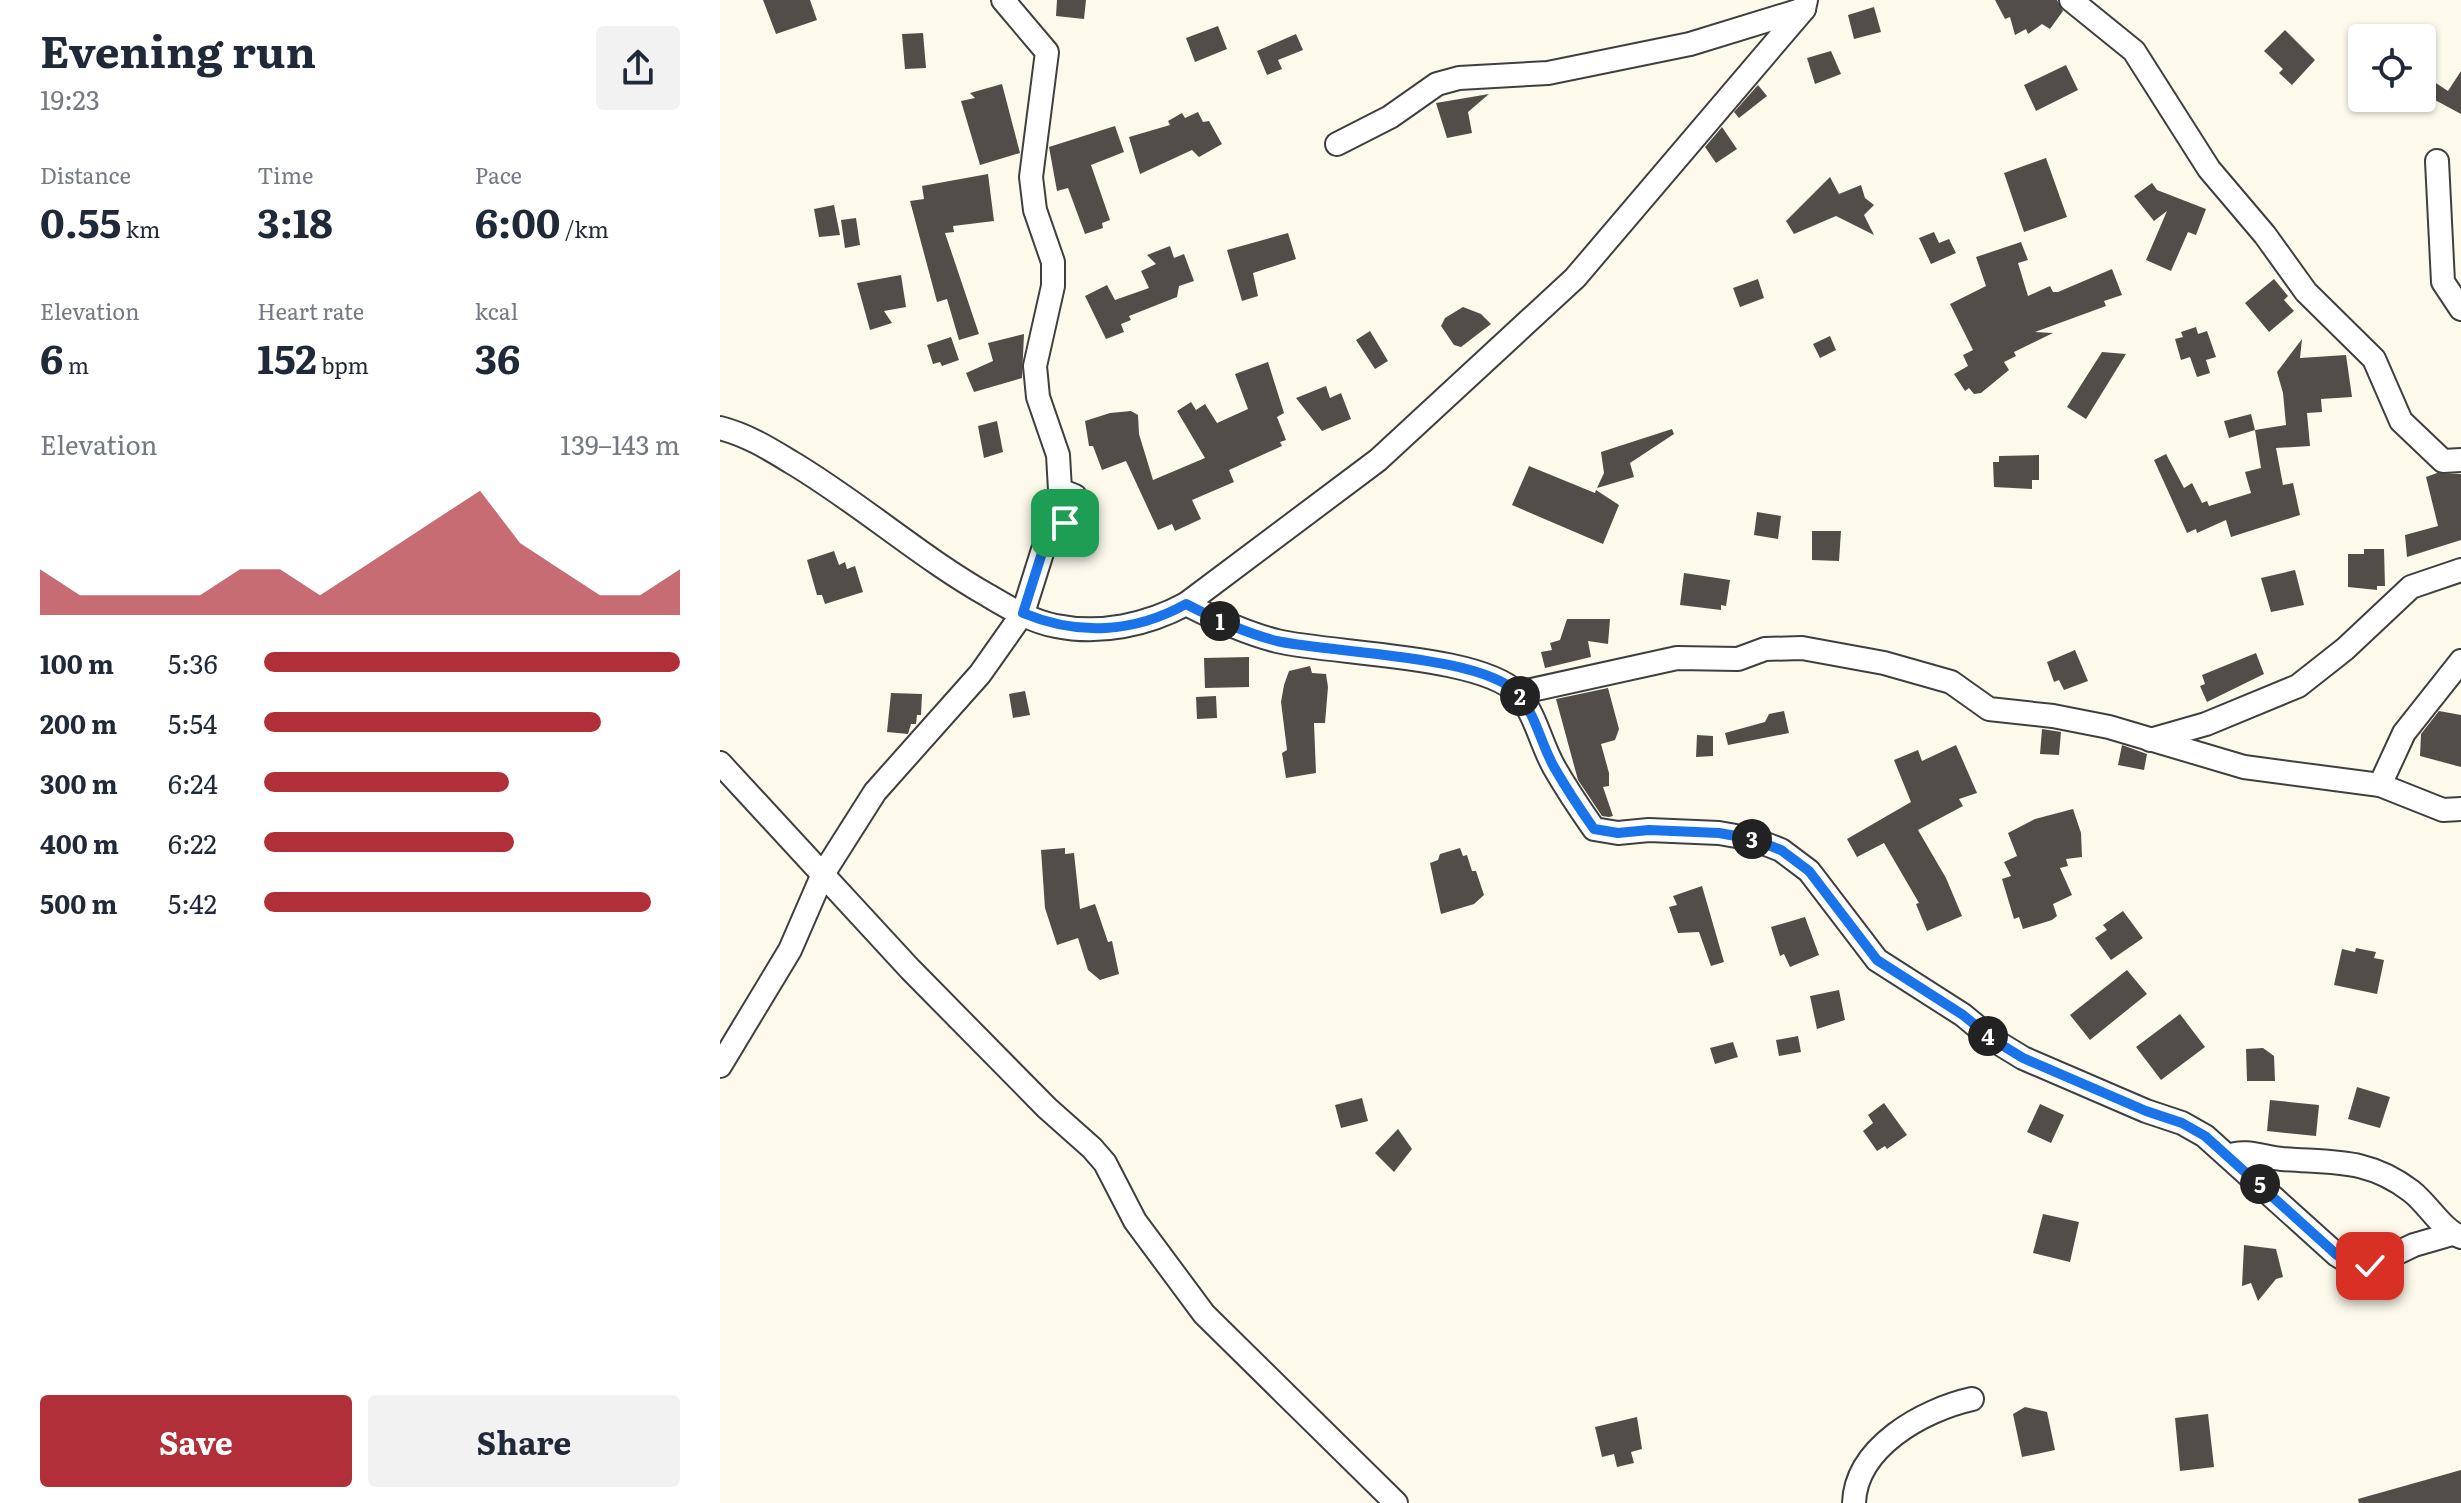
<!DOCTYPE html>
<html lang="en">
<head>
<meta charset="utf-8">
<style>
	body { margin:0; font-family:Literata,serif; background:#f2f2f3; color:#1f2937; height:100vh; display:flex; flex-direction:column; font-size:30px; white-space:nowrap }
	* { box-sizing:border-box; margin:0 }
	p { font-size:26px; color:#747a83 }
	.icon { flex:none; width:44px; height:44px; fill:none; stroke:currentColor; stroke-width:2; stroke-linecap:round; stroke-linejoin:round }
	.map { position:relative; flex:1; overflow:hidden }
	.sheet { display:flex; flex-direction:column; background:#fff; width:720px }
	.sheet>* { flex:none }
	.buttons { position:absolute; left:1628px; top:24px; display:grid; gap:16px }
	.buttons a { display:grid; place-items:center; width:88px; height:88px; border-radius:8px; background:#fff; box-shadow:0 2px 6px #0004; font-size:40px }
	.pin { position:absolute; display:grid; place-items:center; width:68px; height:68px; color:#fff; margin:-34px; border-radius:16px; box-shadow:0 4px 12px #0006 }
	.km { position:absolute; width:40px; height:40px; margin:-20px; border-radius:50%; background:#222; color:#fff; font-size:22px; line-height:40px; text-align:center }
	.round { display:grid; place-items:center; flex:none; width:84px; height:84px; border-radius:8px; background:#f2f2f3 }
	.head { display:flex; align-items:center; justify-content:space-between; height:136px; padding:0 40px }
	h1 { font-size:44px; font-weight:700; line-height:60px }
	.figures { display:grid; grid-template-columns:repeat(3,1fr); gap:12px; height:136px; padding:8px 40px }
	.figures div { display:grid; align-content:center }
	.figures b { font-size:40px; font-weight:700 }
	.figures small { font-size:22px; font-weight:400 }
	.figures p { font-size:22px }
	.chart { height:224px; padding:16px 40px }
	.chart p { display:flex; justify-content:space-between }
	.chart svg { width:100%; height:144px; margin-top:8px; fill:#b02f38; opacity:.7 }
	.action { display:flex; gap:16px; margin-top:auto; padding:16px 40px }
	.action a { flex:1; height:92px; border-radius:8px; background:#b02f38; color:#fff; font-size:32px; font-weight:700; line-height:92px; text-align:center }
	.action a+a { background:#f2f2f3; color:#1f2937 }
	ul { padding:0 40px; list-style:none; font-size:26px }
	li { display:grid; grid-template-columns:128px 96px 1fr; align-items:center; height:60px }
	li i { height:20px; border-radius:10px; background:#b02f38 }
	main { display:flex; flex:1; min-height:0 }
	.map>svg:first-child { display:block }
	.building { fill:#534d49 }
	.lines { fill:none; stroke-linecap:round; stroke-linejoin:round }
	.street-casing { stroke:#3f3f3f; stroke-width:26 }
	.street { stroke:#fff; stroke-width:22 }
	.route-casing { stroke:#fff; stroke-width:16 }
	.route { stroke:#1a73e8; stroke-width:10 }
</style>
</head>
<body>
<main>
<section class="sheet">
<div class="head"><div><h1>Evening run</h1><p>19:23</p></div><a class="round"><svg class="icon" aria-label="share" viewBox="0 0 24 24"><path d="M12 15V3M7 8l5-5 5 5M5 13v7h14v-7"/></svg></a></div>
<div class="figures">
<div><p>Distance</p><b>0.55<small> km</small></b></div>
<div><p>Time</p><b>3:18</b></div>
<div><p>Pace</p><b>6:00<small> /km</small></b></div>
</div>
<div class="figures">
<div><p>Elevation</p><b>6<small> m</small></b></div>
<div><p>Heart rate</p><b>152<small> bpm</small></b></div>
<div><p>kcal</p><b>36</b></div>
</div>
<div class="chart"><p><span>Elevation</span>139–143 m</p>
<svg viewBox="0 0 160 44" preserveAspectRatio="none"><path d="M0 44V30L10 38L20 38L30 38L40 38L50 30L60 30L70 38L80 30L90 22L100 14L110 6L120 22L130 30L140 38L150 38L160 30V44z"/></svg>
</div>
<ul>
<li><b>100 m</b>5:36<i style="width:100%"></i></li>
<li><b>200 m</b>5:54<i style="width:81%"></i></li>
<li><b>300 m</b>6:24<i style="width:59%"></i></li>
<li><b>400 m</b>6:22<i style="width:60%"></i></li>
<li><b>500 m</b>5:42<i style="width:93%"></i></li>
</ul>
<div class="action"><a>Save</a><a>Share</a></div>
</section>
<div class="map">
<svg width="1741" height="1503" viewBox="0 0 1741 1503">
	<rect width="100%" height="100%" fill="#fdfaec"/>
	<g class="building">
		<polygon points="43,0 90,0 97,20 56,34"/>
		<polygon points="337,0 366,0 364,19 336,16"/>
		<polygon points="1275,0 1337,0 1343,11 1330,29 1322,24 1308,34 1306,29 1295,35 1290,17 1285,19"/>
		<polygon points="1154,7 1161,32 1134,39 1128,15"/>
		<polygon points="498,26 507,49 475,62 466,38"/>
		<polygon points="1565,30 1595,60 1572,85 1559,73 1563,69 1544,51"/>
		<polygon points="203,33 206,68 185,69 182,34"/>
		<polygon points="576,34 583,50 558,60 562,69 547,75 537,51"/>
		<polygon points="1111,51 1121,74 1095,84 1087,58"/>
		<polygon points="1346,65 1358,90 1316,111 1304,85"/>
		<polygon points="1741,71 1741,114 1702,93 1702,74 1728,91"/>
		<polygon points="282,84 300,153 260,165 241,101 255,98 250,93"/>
		<polygon points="1038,85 1047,96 1019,118 1014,112"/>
		<polygon points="769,94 748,112 752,133 727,138 716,103"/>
		<polygon points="478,112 483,122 489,121 502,144 479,157 472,150 420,174 409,137 450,125 448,121 462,113 465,118"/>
		<polygon points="395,126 404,152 371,165 390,220 382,223 383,228 365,234 348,188 337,191 329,147"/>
		<polygon points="1002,127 1017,149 996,163 985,147"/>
		<polygon points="1326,158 1347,217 1304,232 1284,173"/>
		<polygon points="268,174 274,221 233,226 234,232 225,233 259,334 239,340 227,299 217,302 190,201 204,199 202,186"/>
		<polygon points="1110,177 1119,194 1141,185 1145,198 1154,205 1144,215 1154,235 1116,216 1074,234 1066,221"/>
		<polygon points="1432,183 1437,190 1486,209 1476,235 1468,232 1451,271 1426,260 1447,211 1434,221 1414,196"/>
		<polygon points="114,205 120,235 99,237 94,209"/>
		<polygon points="136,218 140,245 125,248 121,220"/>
		<polygon points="1214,232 1219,243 1229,239 1236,253 1211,264 1199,238"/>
		<polygon points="568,233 576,259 533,273 538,296 522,301 507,250"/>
		<polygon points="1301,242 1308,260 1298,263 1308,296 1330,286 1333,292 1338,292 1392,269 1402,295 1384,301 1386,306 1315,332 1333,333 1294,352 1296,356 1284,362 1289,370 1261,393 1254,394 1249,388 1245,391 1234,374 1248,366 1243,355 1253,350 1230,304 1266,286 1256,257"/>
		<polygon points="450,246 454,258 464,254 474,281 459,286 457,297 409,316 411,320 401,324 404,332 386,339 365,296 387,285 395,300 429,288 421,271 436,264 427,255"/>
		<polygon points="181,275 186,307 164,311 172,323 150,330 137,283"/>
		<polygon points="1038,279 1044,298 1020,307 1013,288"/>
		<polygon points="1554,279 1568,296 1564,300 1574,311 1549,332 1525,303"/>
		<polygon points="743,307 761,314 771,324 741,347 734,345 721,326 725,318"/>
		<polygon points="1476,327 1478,334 1487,331 1496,357 1486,360 1490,373 1477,377 1470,357 1461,360 1455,339 1463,337 1461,332"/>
		<polygon points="650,331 668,361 655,369 636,340"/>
		<polygon points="304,334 302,378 254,392 246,373 273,361 268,343"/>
		<polygon points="1110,336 1116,350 1100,358 1093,344"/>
		<polygon points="231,337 239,360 222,366 220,362 213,364 207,345"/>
		<polygon points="1582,339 1580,358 1626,355 1632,397 1601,399 1602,412 1587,413 1590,446 1556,448 1563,485 1573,483 1580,515 1511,537 1506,520 1477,533 1476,529 1467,533 1434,460 1446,454 1464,488 1472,483 1482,503 1487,501 1489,506 1531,493 1525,472 1541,468 1535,430 1566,425 1563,393 1557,372"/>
		<polygon points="1382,352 1406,354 1366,419 1347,407"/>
		<polygon points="548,362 564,413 557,417 566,440 560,442 562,446 509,470 514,482 472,500 481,519 455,531 452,524 438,530 406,461 382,470 373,446 369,446 365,421 390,413 411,411 418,415 419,434 433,480 485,458 457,411 471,402 476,410 485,404 497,423 528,409 515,374"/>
		<polygon points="606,386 610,398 621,393 631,419 602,431 576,398"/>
		<polygon points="1531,414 1535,430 1509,438 1504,421"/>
		<polygon points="277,421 283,452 264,458 258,426"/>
		<polygon points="952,429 954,434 910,463 914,477 877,488 884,473 881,452"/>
		<polygon points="1319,455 1319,480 1312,480 1312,489 1274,487 1273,462 1279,462 1279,456"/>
		<polygon points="809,466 875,493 876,490 899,505 883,544 792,505"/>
		<polygon points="1717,473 1741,474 1741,540 1687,557 1685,535 1718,526 1706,477"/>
		<polygon points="1037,512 1061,516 1058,539 1034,535"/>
		<polygon points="1092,531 1121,531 1119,561 1092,560"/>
		<polygon points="1644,549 1664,549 1665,586 1657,586 1657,590 1628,587 1628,554 1644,554"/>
		<polygon points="114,551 119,565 125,562 127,569 135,566 143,592 105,604 102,595 97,595 87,560"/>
		<polygon points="1575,570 1584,605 1551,612 1541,578"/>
		<polygon points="964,573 1010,580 1006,606 1001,605 1001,610 960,605"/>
		<polygon points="847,619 890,619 888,644 868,641 871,657 825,668 821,652 832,650 830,643 840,640"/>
		<polygon points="1355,650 1368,681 1344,690 1339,680 1334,682 1327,662"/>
		<polygon points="1536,653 1544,674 1487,702 1480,686 1485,684 1482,675"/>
		<polygon points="529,657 529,687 485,688 484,658"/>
		<polygon points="590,666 592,673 606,674 608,687 605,723 594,723 596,773 566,778 562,753 567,750 561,702 564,685 569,671"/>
		<polygon points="888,688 899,729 895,740 881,744 889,773 889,786 883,787 893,816 889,817 882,816 858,780 836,699"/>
		<polygon points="305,691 310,715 293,718 289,694"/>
		<polygon points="171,693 202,694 201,715 197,715 196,724 191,724 188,734 167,732"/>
		<polygon points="496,696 497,718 477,719 476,697"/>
		<polygon points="1064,711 1069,733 1008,745 1005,733 1045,722 1049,714"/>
		<polygon points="1719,711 1741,715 1741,767 1700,756 1701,734"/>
		<polygon points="1322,729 1341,732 1339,755 1320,754"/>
		<polygon points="977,735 993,736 993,756 976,757"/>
		<polygon points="1236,745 1257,793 1239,799 1243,806 1198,830 1226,878 1242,916 1207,931 1196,904 1199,903 1164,843 1137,857 1127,839 1191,802 1174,760 1198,750 1202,761"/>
		<polygon points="1402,745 1427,754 1424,770 1398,765"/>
		<polygon points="1353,809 1361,833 1362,857 1346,859 1348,866 1340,868 1352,895 1333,904 1337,916 1332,920 1303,929 1299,917 1294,919 1282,879 1291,876 1284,862 1297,856 1288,833 1315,819"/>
		<polygon points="345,848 345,854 354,853 360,909 375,904 388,942 392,941 399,974 380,980 368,970 358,938 337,945 325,908 321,850"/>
		<polygon points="740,848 743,856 747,855 752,871 756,871 764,895 754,904 721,914 710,863 718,860 720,854"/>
		<polygon points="982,886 1004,962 991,966 979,932 958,933 949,907 957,905 953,896"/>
		<polygon points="1403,911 1423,938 1391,960 1375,938 1387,930 1383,925"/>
		<polygon points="1085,917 1099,955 1070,967 1064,954 1060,956 1051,927"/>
		<polygon points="1636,948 1656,952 1654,958 1664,960 1657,994 1614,985 1622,949 1635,952"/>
		<polygon points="1407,970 1427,994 1370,1040 1350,1015"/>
		<polygon points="1119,990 1125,1020 1097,1029 1090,996"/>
		<polygon points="1460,1014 1485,1047 1441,1080 1416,1047"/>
		<polygon points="1078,1036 1081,1052 1059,1056 1056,1040"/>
		<polygon points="1013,1042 1018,1057 995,1064 990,1048"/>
		<polygon points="1543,1048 1554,1056 1555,1081 1527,1081 1526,1049"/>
		<polygon points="1637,1087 1670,1097 1660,1128 1628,1119"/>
		<polygon points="642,1098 648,1121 621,1128 615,1105"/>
		<polygon points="1550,1100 1599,1105 1596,1136 1547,1131"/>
		<polygon points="1164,1103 1187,1135 1167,1149 1165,1146 1157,1151 1143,1131 1153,1123 1148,1115"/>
		<polygon points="1320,1104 1344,1115 1331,1143 1307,1132"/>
		<polygon points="678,1129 692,1149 674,1172 655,1153"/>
		<polygon points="1323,1214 1359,1222 1350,1262 1313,1253"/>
		<polygon points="1524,1245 1556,1249 1563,1277 1556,1279 1538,1301 1531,1283 1522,1286"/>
		<polygon points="1305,1407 1327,1412 1335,1450 1302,1457 1293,1414"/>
		<polygon points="1488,1414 1494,1467 1460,1471 1455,1418"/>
		<polygon points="917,1417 922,1449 911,1452 914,1463 897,1467 894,1454 882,1457 875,1427"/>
		<polygon points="1741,1470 1741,1503 1639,1503 1638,1499"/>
	</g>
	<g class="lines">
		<defs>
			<g id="street">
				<polyline points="1351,0 1414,51 1489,169 1545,235 1586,292 1654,359 1681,421 1723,461 1741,460"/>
				<polyline points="617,144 670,117 717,84 739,78 828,73 970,44 1084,9"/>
				<polyline points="1717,161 1723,282 1741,309"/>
				<path d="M0,428c27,7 48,20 71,34 69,41 129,95 198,134 20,12 44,26 67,30 44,9 91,-1 130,-22l192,-144 197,-182 229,-269 2,-9"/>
				<path d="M466,604c29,15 59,29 91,37 53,13 209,14 242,54 17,21 22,49 35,72 12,21 26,42 40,62l24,4 31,-3 70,3 34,6 28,11 28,21 68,89 86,55 29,24 31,19 123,53 36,12 23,13 132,119 18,11h15l44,-21 38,-11"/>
				<polyline points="798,693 957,658 1018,659 1045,649 1082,648 1164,663 1231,682 1269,709 1333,716 1389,727 1524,767 1660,785 1723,810 1741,809"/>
				<polyline points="1430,740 1486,724 1578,686 1625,649 1691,587 1741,570"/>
				<polyline points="0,763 190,969 327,1108 372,1148 385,1163 415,1221 484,1314 676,1503"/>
				<polyline points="1660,785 1684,733 1741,661"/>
				<polyline points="0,1066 70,950 103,874 155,792 260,674 303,613 327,537 345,523 355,496 340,490 338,455 318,397 315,366 333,286 333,262 315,210 311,177 327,52 283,0"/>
				<path d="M1508,1156c17,-7 35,1 54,3 51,4 86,-1 129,32 17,13 31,39 50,46"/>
				<path d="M1134,1503c2,-56 69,-93 118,-104"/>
			</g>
		</defs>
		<use href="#street" class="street-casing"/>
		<use href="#street" class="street"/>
	</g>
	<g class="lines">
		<defs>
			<path id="route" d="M345,523l-18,14 -24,76c55,23 111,20 163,-9 29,15 59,29 91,37 53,12 209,14 242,54 17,21 22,49 35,72 12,21 26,42 40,62l24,4 31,-3 70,3 34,6 28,11 28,21 68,89 86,55 29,24 31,19 123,53 36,12 23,13 132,119 18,11h15"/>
		</defs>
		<use href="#route" class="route-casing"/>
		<use href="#route" class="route"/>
	</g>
</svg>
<div class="buttons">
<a><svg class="icon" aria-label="locate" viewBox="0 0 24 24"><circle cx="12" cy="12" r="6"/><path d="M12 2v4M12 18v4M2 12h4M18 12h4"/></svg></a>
</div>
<div class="pin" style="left:345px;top:523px;background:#1e9e55"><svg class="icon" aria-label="arrive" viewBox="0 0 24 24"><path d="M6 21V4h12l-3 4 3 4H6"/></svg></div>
<div class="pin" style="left:1650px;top:1266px;background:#d93025"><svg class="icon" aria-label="check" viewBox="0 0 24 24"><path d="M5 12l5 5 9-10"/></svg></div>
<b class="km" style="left:500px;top:621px">1</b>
<b class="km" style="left:800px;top:696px">2</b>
<b class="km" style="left:1032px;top:839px">3</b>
<b class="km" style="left:1268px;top:1036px">4</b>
<b class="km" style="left:1540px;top:1184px">5</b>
</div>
</main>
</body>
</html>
